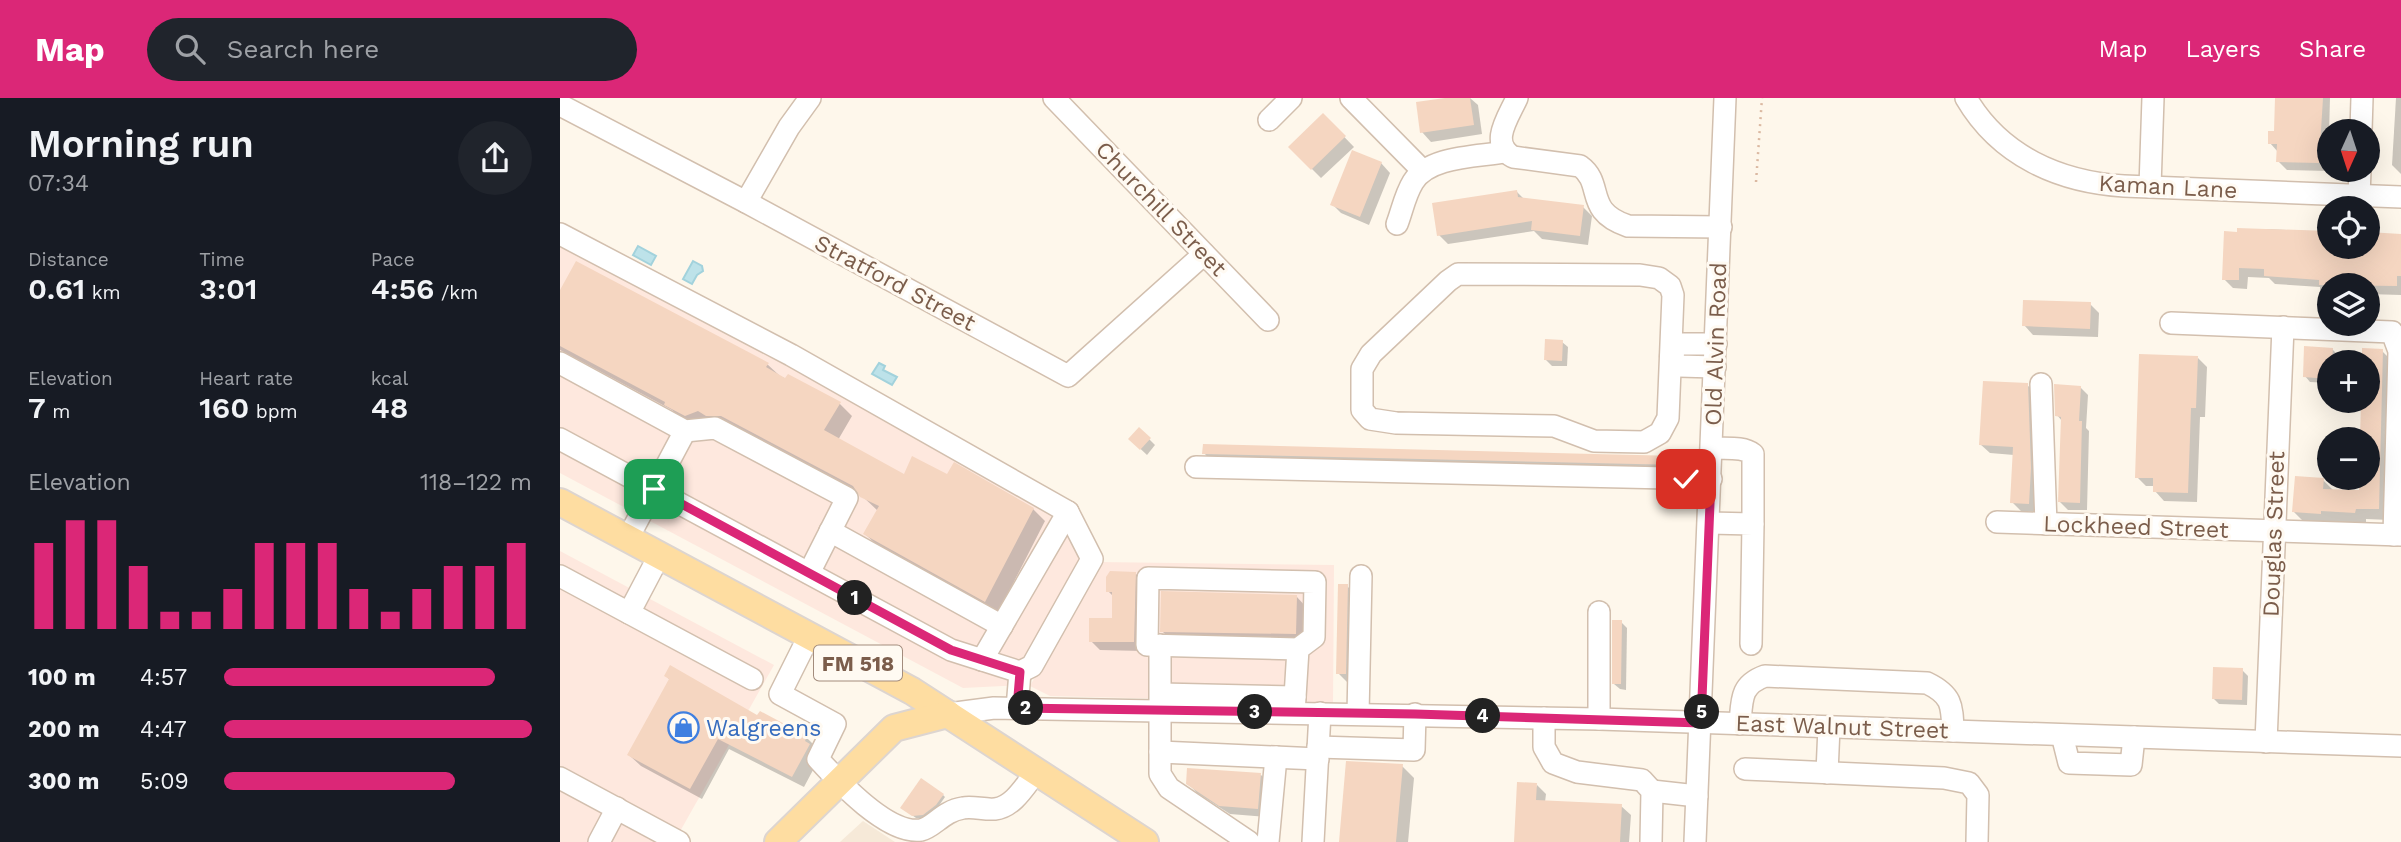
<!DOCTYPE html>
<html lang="en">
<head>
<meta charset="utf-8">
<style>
	body { margin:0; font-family:"Work Sans",sans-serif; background:#20242c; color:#f1f3f6; height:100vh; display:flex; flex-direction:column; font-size:26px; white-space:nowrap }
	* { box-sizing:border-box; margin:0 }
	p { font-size:23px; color:#9ea1a6 }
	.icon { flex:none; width:38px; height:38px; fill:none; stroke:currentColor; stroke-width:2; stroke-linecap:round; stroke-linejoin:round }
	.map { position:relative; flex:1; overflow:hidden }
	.details { display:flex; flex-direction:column; background:#171b24; width:560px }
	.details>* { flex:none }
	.needle { width:46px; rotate:183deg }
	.buttons { position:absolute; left:1757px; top:21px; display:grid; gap:14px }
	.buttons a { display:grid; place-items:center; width:63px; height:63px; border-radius:50%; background:#171b24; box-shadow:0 7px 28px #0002; font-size:35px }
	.pin { position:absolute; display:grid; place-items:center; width:60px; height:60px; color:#fff; margin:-30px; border-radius:14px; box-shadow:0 4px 10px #0006 }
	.km { position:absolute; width:35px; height:35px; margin:-18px; border-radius:50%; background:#222; color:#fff; font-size:19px; line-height:35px; text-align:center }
	.round { display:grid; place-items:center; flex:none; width:74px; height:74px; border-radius:37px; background:#20242c }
	.headline { display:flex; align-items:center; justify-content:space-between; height:119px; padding:0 28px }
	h1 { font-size:38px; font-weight:600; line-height:52px }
	.metrics { display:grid; grid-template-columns:repeat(3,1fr); gap:10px; height:119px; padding:7px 28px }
	.metrics div { display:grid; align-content:center }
	.metrics b { font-size:30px; font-weight:600 }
	.metrics small { font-size:19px; font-weight:400 }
	.metrics p { font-size:19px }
	.chart { height:196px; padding:14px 28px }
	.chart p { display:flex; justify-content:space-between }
	.chart svg { width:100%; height:126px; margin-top:7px; stroke:#db2777; stroke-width:6 }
	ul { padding:0 28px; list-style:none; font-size:23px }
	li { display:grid; grid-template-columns:112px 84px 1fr; align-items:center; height:52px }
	li i { height:18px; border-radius:9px; background:#db2777 }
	header { display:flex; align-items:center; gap:42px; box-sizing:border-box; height:98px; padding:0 35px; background:#db2777; color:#fff }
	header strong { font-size:33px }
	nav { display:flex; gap:38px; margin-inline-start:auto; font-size:24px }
	.search { width:490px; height:63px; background:#20242c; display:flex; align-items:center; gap:18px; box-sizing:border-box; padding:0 24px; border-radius:38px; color:#9ea1a6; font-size:26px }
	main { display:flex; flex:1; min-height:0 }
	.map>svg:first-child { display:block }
	.residential { fill:#f6e9d8 }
	.commercial { fill:#fee8de }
	.water { fill:#bde2e9; stroke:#a2d2dc; stroke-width:2 }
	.shadow { fill:#0003 }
	.building { fill:#f5d6c1 }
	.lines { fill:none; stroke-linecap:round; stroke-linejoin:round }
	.minor-casing { stroke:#d2bfae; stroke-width:24 }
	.major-casing { stroke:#ddd5d0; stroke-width:30 }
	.path { stroke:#dbb9a2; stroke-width:2.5; stroke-dasharray:2 5; stroke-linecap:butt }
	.minor { stroke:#fff; stroke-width:21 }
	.major { stroke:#fedda1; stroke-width:26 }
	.route-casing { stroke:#fff; stroke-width:14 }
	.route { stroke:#db2777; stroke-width:9 }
	.labels { text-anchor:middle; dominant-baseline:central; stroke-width:6; stroke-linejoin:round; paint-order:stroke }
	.shield { fill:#fffaf2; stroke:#a38c7d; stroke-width:2 }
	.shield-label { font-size:21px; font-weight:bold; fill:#7b5d4b }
	.street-label { font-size:23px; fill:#7b5d4b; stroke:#fffaf2 }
	.shop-label { font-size:23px; fill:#366cbe; stroke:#fffaf2; text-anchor:start }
</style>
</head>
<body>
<header>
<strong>Map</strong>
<div class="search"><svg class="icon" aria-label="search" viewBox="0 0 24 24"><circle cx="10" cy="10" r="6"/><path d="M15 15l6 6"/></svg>Search here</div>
<nav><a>Map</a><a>Layers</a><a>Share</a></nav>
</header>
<main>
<section class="details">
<div class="headline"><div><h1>Morning run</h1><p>07:34</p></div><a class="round"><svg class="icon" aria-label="share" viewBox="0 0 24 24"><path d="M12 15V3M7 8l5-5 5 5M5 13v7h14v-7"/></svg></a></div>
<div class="metrics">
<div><p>Distance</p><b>0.61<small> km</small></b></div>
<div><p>Time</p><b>3:01</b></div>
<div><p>Pace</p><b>4:56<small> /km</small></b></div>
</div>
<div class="metrics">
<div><p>Elevation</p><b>7<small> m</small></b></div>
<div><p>Heart rate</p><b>160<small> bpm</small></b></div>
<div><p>kcal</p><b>48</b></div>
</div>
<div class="chart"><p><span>Elevation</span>118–122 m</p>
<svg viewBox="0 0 160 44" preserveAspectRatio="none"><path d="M5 44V14M15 44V6M25 44V6M35 44V22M45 44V38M55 44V38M65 44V30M75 44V14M85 44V14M95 44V14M105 44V30M115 44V38M125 44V30M135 44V22M145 44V22M155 44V14"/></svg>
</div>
<ul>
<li><b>100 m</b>4:57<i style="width:88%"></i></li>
<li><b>200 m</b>4:47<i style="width:100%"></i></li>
<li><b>300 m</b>5:09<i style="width:75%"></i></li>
</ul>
</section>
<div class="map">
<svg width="1841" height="744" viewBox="0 0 1841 744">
	<rect width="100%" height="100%" fill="#fef7eb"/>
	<polygon class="residential" points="303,723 335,744 280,744"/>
	<g class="commercial">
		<polygon points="0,131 514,408 538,455 465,587 403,590 0,375"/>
		<polygon points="0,453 214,567 114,744 0,744"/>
		<polygon points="538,464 774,467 773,605 490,598 470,588"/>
	</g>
	<g class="water">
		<polygon points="78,148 96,158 91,167 73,157"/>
		<polygon points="133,163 142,168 143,173 137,177 132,186 123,181"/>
		<polygon points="319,265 325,268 323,272 337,279 332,287 312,276"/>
	</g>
	<g class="shadow">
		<polygon points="897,0 910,0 918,7 922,36 871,44 862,34"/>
		<polygon points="1717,0 1770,0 1768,73 1727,72 1718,63 1718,54 1710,45 1716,35"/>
		<polygon points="1836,0 1841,0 1841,76 1832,67"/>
		<polygon points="763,17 794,49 761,80 730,49"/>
		<polygon points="821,65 830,75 809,127 781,115 772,106"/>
		<polygon points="957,94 964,101 1023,109 1032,118 1028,147 982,141 974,133 888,146 879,137"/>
		<polygon points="1706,131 1769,134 1769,149 1808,149 1808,136 1841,137 1841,197 1808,196 1808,187 1769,187 1769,201 1760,192 1760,189 1715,186 1709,180 1688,179 1687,191 1673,190 1664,181 1678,135"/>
		<polygon points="0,196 207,266 220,278 279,305 292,318 278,342 345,378 387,378 473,411 485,423 438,515 318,448 305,436 318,413 301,397 175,330 138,329 119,319 112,312 0,252"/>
		<polygon points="1530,206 1539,215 1538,239 1473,237 1464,227"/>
		<polygon points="1002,244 1008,249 1007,268 992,268 986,262"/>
		<polygon points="1772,251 1778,257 1777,264 1769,264 1769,285 1750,284 1745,278"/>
		<polygon points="1804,252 1822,253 1833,264 1830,422 1806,421 1806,425 1772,424 1772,427 1745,425 1734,414 1763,382 1774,393 1801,394 1801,380 1808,380 1808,341 1802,341 1803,303 1808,303 1808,264 1803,264"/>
		<polygon points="1638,260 1647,269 1645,319 1640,319 1637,404 1604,403 1595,393 1595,388 1586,388 1577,379"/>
		<polygon points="1467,287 1477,296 1478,414 1461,413 1452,404 1454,357 1430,355 1420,346"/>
		<polygon points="1520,289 1528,297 1526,330 1529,333 1527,412 1508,412 1500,404 1502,323 1497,317"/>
		<polygon points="579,331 595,347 587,357 570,341"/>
		<polygon points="644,355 1120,360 1132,372 656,368"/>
		<polygon points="576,476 585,485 582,553 540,552 531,543 554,522 554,499 548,493"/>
		<polygon points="787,488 796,497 794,584 787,584 778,575"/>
		<polygon points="736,498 748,511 747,548 614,545 602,533"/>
		<polygon points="1061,524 1067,530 1066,592 1060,591 1054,586"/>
		<polygon points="1682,572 1688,578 1687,607 1659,606 1653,600"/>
		<polygon points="106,578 246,639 258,651 260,659 244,689 169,651 142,701 81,668 69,657 110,582"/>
		<polygon points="842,668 854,680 848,744 780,744"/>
		<polygon points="701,677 710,686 707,719 670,716 637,695 628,685"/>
		<polygon points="977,687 986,696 985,704 1061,708 1071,717 1069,744 955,744"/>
		<polygon points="383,697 385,699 378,709 362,720 356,720 345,712"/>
	</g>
	<g class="building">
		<polygon points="885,0 910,0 914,27 860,35 856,4"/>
		<polygon points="1715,0 1763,0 1759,65 1716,64 1717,46 1708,46 1708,33 1714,33"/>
		<polygon points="763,15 786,38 751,72 728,49"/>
		<polygon points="792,52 822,64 800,119 770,107"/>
		<polygon points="957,92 958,99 1024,107 1020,138 971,132 972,123 877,138 872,105"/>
		<polygon points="1677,130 1769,133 1769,149 1808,149 1808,134 1841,136 1841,178 1837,178 1837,188 1759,187 1759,182 1704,178 1704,171 1679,170 1679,182 1662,182 1664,133 1677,134"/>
		<polygon points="16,163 209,265 206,269 225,280 228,276 281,304 264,332 344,376 352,358 387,376 394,364 474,410 425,504 303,436 319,408 300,399 293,388 161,318 146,318 138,313 125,318 104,307 105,304 0,248 0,192"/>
		<polygon points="1463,202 1531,204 1530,231 1462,228"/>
		<polygon points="985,241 1003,242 1002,263 984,262"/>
		<polygon points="1744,248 1773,250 1772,264 1769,264 1769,281 1743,279"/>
		<polygon points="1802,250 1823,251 1819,411 1796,411 1795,415 1761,413 1761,416 1732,414 1735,378 1764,380 1763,391 1799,392 1799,380 1808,380 1808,341 1800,341 1801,303 1808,303 1808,264 1802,264"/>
		<polygon points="1579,256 1638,258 1636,310 1631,310 1628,395 1593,394 1593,380 1575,380"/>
		<polygon points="1423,283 1468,285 1471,370 1469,406 1450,405 1453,349 1419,347"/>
		<polygon points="1494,286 1521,288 1519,323 1522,323 1520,405 1498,404 1501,319 1495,318"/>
		<polygon points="579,329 591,340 580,352 568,341"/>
		<polygon points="643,346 1034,356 1120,358 1120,367 642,356"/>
		<polygon points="550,473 576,474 574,544 529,544 529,520 552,520 552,494 546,494 546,479"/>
		<polygon points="778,486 788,486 786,576 776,576"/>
		<polygon points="601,493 737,497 736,536 600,534"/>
		<polygon points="1052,522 1062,522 1061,586 1052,586"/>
		<polygon points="110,567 197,617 200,613 247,638 245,643 250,646 232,679 158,641 130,691 67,657 109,581 104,578"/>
		<polygon points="1653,569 1683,570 1682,602 1652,601"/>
		<polygon points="786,663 843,666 836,744 779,744"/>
		<polygon points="627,670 701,675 698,711 659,708 626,686"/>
		<polygon points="361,680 384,696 376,707 363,717 352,718 340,710"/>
		<polygon points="957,684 977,685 976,702 1062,706 1060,744 954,744"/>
	</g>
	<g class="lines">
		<defs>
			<g id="minor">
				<polyline points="494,0 708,222"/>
				<polyline points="791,0 862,72"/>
				<path d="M957,0c-9,20 -28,45 -4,59l67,9c25,18 3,45 48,60l93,1"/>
				<path d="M1406,0c34,58 93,84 158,88l277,11"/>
				<polyline points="0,7 186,104 508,278 644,156"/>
				<polyline points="709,22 731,0"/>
				<polyline points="1801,33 1802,0"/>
				<polyline points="1590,89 1593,0"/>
				<polyline points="1799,98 1800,72"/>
				<polyline points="186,104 229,29 250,0"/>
				<path d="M837,126c5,-13 8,-29 16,-42 16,-26 63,-25 92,-30"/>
				<polyline points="0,136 231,257 508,414 532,461 472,568 460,574"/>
				<polygon points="898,176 1080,177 1099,180 1110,188 1113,197 1108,320 1100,335 1084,344 1034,343 994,328 836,325 810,321 802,312 802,271 811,256 888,183"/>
				<polyline points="1611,225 1832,234 1839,253 1834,437"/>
				<polyline points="0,265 125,333 155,330 287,400 249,475"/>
				<polyline points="1155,269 1119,268 1111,258 1118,246 1156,246"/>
				<polyline points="1481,286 1486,426"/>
				<polyline points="0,341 391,552 460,574 457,610"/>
				<path d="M1152,350c13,1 31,-2 41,6v70"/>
				<polyline points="636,369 1151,381"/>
				<polyline points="1437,424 1841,437"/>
				<polyline points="1149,425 1193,426 1191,546"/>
				<polyline points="270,433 442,528"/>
				<polyline points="68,440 125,333"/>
				<polyline points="0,478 192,581"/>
				<polyline points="69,515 99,458"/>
				<path d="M249,538l-29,58 55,30 -17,35c20,22 70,76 103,71 13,-3 22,-19 42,-22 10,-2 21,2 32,1 19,-2 31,-25 42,-38"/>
				<polyline points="600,547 600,676 609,690 689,744"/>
				<polyline points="422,562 508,414"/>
				<polyline points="601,596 735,599"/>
				<polyline points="734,615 738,551 587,547 588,480 755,484 754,539 738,551"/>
				<polyline points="388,616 434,610 1039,621 1841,648"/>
				<polyline points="798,616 801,478"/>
				<polyline points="984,620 984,649 993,665 1017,674 1082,682 1092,693 1091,744"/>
				<polyline points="1039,621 1039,514"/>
				<path d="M1180,626c2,-24 0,-39 25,-48l162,7c25,12 25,22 26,48"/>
				<polyline points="1502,637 1509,665 1571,667 1574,639"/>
				<polyline points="1706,644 1723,229"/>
				<polyline points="758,649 854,652 855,616"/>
				<polyline points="600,654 758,661"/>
				<polyline points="1185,671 1384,680 1409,685 1418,697 1417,744"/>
				<polyline points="1267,675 1269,629"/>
				<polyline points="0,680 119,744"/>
				<polyline points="1092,693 1137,698"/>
				<polyline points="39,744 57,710"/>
				<polyline points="708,744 716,659"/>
				<polyline points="753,744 760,615"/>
				<polyline points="1135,744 1165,0"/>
			</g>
			<g id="major">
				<polyline points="0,404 352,593 585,744"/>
				<polyline points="218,744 334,630 388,616"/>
			</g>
		</defs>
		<use href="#minor" class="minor-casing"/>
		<use href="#major" class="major-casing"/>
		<polyline class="path" points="1196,84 1202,0"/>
		<use href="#minor" class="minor"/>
		<use href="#major" class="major"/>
	</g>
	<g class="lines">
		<defs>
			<polyline id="route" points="94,391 391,552 460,574 457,610 855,616 1141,625 1151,381 1126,381"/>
		</defs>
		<use href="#route" class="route-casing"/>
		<use href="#route" class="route"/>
	</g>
	<defs>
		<symbol id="shop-ring" viewBox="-11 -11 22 22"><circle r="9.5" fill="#fffaf2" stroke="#3f7fe0" stroke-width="1.5"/><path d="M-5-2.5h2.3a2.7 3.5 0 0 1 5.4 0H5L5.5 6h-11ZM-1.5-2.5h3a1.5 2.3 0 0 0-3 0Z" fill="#3f7fe0"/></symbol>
	</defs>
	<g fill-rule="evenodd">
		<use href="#shop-ring" x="106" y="612" width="35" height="35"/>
	</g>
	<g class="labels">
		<rect class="shield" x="254" y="547.5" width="88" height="35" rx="5"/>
		<g class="shield-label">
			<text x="298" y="565">FM 518</text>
		</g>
		<g class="street-label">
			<text transform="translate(1608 89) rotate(3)">Kaman Lane</text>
			<text transform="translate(601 111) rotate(46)">Churchill Street</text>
			<text transform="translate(335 185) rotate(28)">Stratford Street</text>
			<text transform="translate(1156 246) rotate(-88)">Old Alvin Road</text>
			<text transform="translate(1576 429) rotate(2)">Lockheed Street</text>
			<text transform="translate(1714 436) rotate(-88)">Douglas Street</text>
			<text transform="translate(1282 629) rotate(2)">East Walnut Street</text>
		</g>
		<g class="shop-label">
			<text x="146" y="630">Walgreens</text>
		</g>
	</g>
</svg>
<div class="buttons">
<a><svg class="needle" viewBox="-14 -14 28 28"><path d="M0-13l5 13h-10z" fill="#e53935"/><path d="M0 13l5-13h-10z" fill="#9ea1a6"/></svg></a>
<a><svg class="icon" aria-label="locate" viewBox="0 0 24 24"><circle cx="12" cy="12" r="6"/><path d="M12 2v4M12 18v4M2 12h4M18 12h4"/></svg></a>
<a><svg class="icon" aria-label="layers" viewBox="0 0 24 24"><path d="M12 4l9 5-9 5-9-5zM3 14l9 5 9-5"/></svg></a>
<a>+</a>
<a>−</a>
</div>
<div class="pin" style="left:94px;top:391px;background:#1e9e55"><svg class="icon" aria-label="arrive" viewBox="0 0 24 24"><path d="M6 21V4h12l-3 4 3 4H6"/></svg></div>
<div class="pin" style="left:1126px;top:381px;background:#d93025"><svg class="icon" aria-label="check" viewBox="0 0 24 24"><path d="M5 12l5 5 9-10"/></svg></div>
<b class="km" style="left:295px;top:500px">1</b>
<b class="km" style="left:466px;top:610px">2</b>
<b class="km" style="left:695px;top:614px">3</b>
<b class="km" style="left:923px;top:618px">4</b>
<b class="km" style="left:1142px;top:614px">5</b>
</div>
</main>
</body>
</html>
